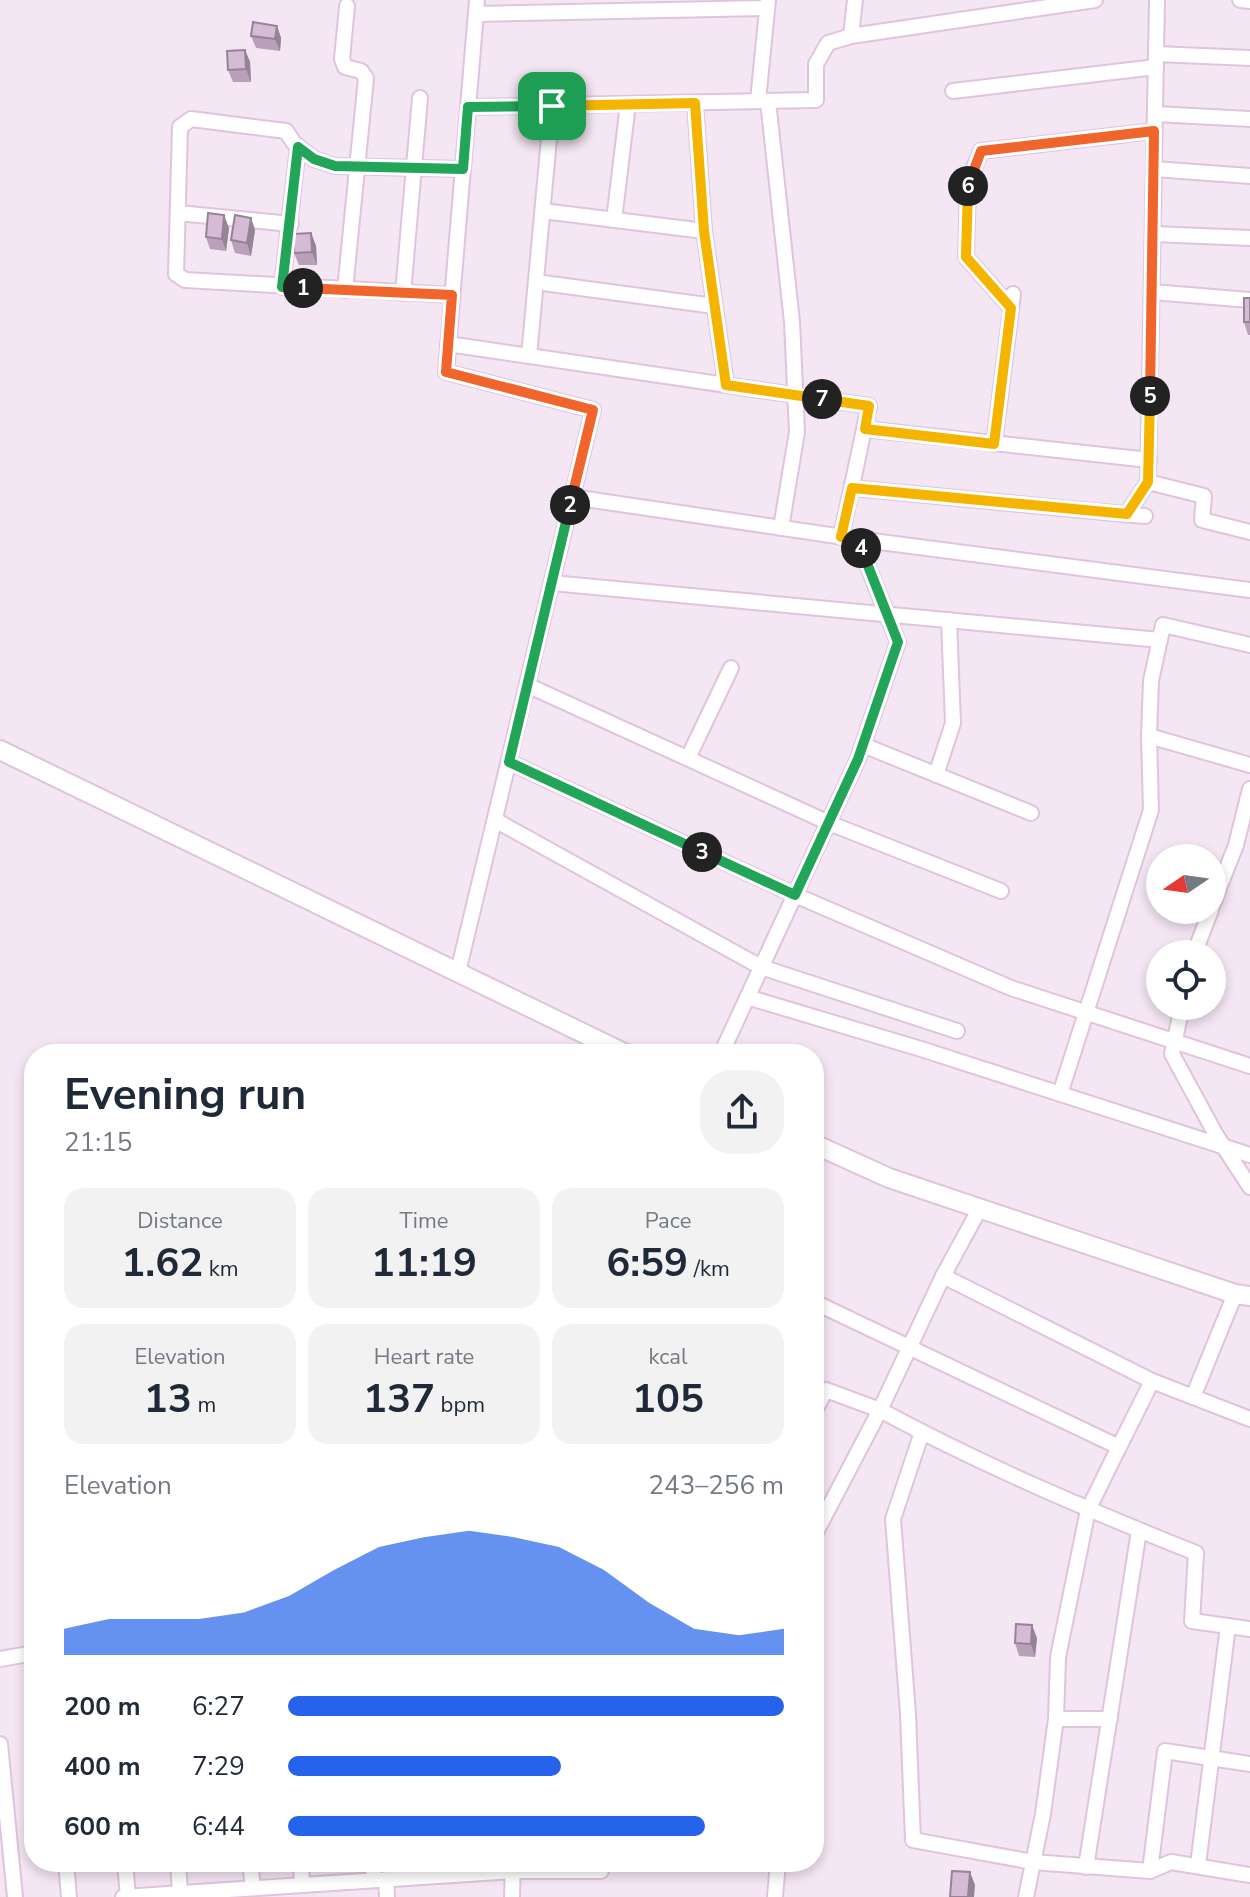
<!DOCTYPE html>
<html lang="en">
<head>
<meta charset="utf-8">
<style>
	body { margin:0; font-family:"Nunito Sans",sans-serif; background:#f2f2f3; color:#1f2937; height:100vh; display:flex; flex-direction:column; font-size:30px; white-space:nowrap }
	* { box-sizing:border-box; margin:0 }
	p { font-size:26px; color:#747a83 }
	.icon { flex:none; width:44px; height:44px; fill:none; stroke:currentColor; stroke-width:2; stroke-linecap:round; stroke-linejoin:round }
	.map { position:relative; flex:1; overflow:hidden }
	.details { position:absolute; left:24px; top:1044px; width:800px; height:828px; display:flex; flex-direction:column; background:#fff; border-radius:32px; box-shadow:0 4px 12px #0003 }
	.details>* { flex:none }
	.needle { width:52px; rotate:257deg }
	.fabs { position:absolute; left:1146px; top:844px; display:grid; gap:16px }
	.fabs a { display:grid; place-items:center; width:80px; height:80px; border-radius:50%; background:#fff; box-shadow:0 4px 12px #0003; font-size:40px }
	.pin { position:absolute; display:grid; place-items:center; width:68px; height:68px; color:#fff; margin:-34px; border-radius:16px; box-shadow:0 4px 12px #0006 }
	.km { position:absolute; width:40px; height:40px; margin:-20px; border-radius:50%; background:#222; color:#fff; font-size:22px; line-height:40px; text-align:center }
	.round { display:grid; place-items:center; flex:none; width:84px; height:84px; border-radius:32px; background:#f2f2f3 }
	.head { display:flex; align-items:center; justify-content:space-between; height:136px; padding:0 40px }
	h1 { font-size:44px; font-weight:700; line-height:60px }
	.metrics { display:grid; grid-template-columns:repeat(3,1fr); gap:12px; height:136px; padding:8px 40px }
	.metrics div { display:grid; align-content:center; border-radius:20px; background:#f2f2f3; text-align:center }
	.metrics b { font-size:40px; font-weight:700 }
	.metrics small { font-size:22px; font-weight:400 }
	.metrics p { font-size:22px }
	.chart { height:224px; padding:16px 40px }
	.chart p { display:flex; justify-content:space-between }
	.chart svg { width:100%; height:144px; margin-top:8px; fill:#2563eb; opacity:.7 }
	ul { padding:0 40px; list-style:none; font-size:26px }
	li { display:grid; grid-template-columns:128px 96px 1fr; align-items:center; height:60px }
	li i { height:20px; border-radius:10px; background:#2563eb }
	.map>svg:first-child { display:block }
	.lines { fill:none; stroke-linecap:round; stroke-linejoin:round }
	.minor-casing { stroke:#dec5dd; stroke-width:18 }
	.tertiary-casing { stroke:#dec5dd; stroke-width:22 }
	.minor { stroke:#fff; stroke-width:14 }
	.tertiary { stroke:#fff; stroke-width:18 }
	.wall { fill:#b8a1b9 }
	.shaded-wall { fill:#968396 }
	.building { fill:#d6bbd7; stroke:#968396; stroke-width:2 }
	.split-1-casing { stroke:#fff; stroke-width:16 }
	.split-2-casing { stroke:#fff; stroke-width:16 }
	.split-3-casing { stroke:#fff; stroke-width:16 }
	.split-4-casing { stroke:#fff; stroke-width:16 }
	.split-5-casing { stroke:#fff; stroke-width:16 }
	.split-6-casing { stroke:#fff; stroke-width:16 }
	.split-7-casing { stroke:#fff; stroke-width:16 }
	.split-8-casing { stroke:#fff; stroke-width:16 }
	.split-1 { stroke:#22a559; stroke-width:10 }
	.split-2 { stroke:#f0652b; stroke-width:10 }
	.split-3 { stroke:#22a559; stroke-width:10 }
	.split-4 { stroke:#22a559; stroke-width:10 }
	.split-5 { stroke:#f5b400; stroke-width:10 }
	.split-6 { stroke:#f0652b; stroke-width:10 }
	.split-7 { stroke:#f5b400; stroke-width:10 }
	.split-8 { stroke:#f5b400; stroke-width:10 }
</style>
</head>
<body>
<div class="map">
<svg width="1250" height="1897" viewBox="0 0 1250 1897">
	<rect width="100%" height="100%" fill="#f4e6f3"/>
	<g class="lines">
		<defs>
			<g id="minor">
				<polyline points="1240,0 1250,1"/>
				<polyline points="476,14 767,8"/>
				<polyline points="851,36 855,0"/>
				<polyline points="1156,54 1250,58"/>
				<polyline points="953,91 1156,67"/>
				<polyline points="758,101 768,0"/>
				<polyline points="768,101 792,322 797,432 781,528"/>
				<polyline points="695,103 704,231 726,385"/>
				<polyline points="468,107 816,100 816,64 828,43 851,36 1095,0"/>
				<polyline points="1155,114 1250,119"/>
				<polyline points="1154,169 1250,176"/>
				<polyline points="543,211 704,231"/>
				<polyline points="178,213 291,224"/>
				<polyline points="614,220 628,104"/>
				<polyline points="1153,234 1250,238"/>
				<polyline points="536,282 714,306"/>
				<polyline points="282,287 298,147"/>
				<polyline points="345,290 366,78 361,71 345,67 342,59 347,6"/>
				<polyline points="1152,292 1250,300"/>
				<polyline points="403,293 420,98"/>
				<polyline points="452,295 185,280 176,274 180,127 191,119 286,131 294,143 314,159 335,166 463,169"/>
				<polyline points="1011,308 966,257 968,183 981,151 1154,131"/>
				<polyline points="448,344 869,406 841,537"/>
				<polyline points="529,356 552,106"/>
				<polyline points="865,429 1149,460"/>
				<polyline points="994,444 1013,294"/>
				<polyline points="1148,482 1204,496 1202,520 1250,532"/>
				<polyline points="852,488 1145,516"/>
				<polyline points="572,497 857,539 1250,590"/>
				<polyline points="1127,514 1148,482 1157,0"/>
				<polyline points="552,583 1160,640"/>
				<polyline points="527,685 829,823 1001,891"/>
				<polyline points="1149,736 1250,765"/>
				<polyline points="863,745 1031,813"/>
				<polyline points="688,758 731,668"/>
				<polyline points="509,762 795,895 1011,988 1250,1066"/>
				<polyline points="936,775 953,723 949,620"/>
				<polyline points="495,820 761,967 957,1031"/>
				<polyline points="1212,906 1236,845 1250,789"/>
				<polyline points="1194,954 1211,910"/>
				<polyline points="458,972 593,410 446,372 477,0"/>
				<polyline points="747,997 921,1049 1250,1155"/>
				<polyline points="1182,1006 1172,1054 1216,1135 1250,1187"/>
				<polyline points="721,1054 858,759 898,642 857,539"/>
				<polyline points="1060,1094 1151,810 1149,736 1151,681 1163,625 1250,645"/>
				<polyline points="943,1276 1152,1381 1250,1419"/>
				<polyline points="814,1302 1119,1447 1088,1510 1058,1657 1056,1719 1043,1814 1026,1897"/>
				<polyline points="1193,1397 1235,1294"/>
				<polyline points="814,1412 826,1390 880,1410 943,1276 980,1208"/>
				<polyline points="922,1432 893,1519 908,1714 913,1840 1033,1862 1150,1871 1165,1751 1250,1764"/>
				<polyline points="1119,1447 1152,1381"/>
				<path d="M814,1536l66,-126c102,55 208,100 316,143l-4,68 58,8"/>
				<polyline points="0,1659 34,1653"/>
				<polyline points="1056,1719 1110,1719"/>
				<polyline points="0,1744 15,1897"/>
				<polyline points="66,1862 69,1897"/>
				<polyline points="125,1862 128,1897"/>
				<polyline points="178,1862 180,1893"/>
				<polyline points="250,1862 253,1888"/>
				<polyline points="301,1862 302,1885"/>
				<polyline points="373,1862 374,1879"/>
				<polyline points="1198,1865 1228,1626"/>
				<polyline points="1086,1867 1139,1531"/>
				<polyline points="1150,1871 1171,1862 1250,1875"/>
				<polyline points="386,1879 387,1897"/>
				<polyline points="123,1897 513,1871 601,1871"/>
				<polyline points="512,1897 513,1862"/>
				<polyline points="775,1897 778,1862"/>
			</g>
			<g id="tertiary">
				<polyline points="0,750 626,1054"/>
				<polyline points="814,1144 889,1178 1235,1294 1250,1296"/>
			</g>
		</defs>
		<use href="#minor" class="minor-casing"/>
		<use href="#tertiary" class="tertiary-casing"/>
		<use href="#minor" class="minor"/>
		<use href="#tertiary" class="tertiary"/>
	</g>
	<g class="wall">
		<polygon points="277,26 281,38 280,51 256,48 251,36"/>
		<polygon points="245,50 250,62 251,82 233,82 228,70"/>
		<polygon points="251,218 255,230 251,256 235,253 231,240"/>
		<polygon points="229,228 226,251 210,249 206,237"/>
		<polygon points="311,233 316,246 317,265 299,265 294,253"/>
		<polygon points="1250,298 1250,335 1248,335 1244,322"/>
		<polygon points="1037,1638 1035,1657 1019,1656 1015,1643"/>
	</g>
	<g class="shaded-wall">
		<polygon points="277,26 281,38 280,51 275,39"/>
		<polygon points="245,50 250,62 251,82 246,69"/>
		<polygon points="224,215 229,228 226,251 222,239"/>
		<polygon points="251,218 255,230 251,256 247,243"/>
		<polygon points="311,233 316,246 317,265 312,252"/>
		<polygon points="1032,1625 1037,1638 1035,1657 1031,1644"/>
		<polygon points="970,1872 975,1885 974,1897 968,1897"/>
	</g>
	<g class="building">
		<polygon points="253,22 277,26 275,39 251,36"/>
		<polygon points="245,50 246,69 228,70 227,51"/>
		<polygon points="208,213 224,215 222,239 206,237"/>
		<polygon points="235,215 251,218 247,243 231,240"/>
		<polygon points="311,233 312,252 294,253 294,234"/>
		<rect x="1244" y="298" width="6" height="24"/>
		<polygon points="1016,1624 1032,1625 1031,1644 1015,1643"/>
		<polygon points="952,1871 970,1872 968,1897 950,1897"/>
	</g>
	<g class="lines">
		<defs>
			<polyline id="split-1" points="303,288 282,287 298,147 314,159 335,166 463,169 468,107 552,106"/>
			<polyline id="split-2" points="303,288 452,295 446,372 593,410 570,505"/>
			<polyline id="split-3" points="570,505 509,762 702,852"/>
			<polyline id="split-4" points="702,852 795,895 858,759 898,642 861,548"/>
			<polyline id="split-5" points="861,548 857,539 841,537 852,488 1127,514 1148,482 1150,396"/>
			<polyline id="split-6" points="968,186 981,151 1154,131 1150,396"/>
			<polyline id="split-7" points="822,399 869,406 865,429 994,444 1011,308 966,257 968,186"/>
			<polyline id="split-8" points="552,106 695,103 704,231 726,385 822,399"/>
		</defs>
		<use href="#split-1" class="split-1-casing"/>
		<use href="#split-2" class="split-2-casing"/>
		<use href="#split-3" class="split-3-casing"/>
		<use href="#split-4" class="split-4-casing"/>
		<use href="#split-5" class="split-5-casing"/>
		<use href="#split-6" class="split-6-casing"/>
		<use href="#split-7" class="split-7-casing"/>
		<use href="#split-8" class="split-8-casing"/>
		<use href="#split-1" class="split-1"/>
		<use href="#split-2" class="split-2"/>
		<use href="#split-3" class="split-3"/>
		<use href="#split-4" class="split-4"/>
		<use href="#split-5" class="split-5"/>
		<use href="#split-6" class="split-6"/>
		<use href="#split-7" class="split-7"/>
		<use href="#split-8" class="split-8"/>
	</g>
</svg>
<div class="fabs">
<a><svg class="needle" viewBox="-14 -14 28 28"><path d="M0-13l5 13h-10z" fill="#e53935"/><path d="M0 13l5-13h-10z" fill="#747a83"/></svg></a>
<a><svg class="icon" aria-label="locate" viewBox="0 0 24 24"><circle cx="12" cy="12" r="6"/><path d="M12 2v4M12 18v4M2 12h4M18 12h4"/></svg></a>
</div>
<div class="pin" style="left:552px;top:106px;background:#1e9e55"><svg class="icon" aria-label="arrive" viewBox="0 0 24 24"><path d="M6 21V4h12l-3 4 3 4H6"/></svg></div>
<b class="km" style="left:303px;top:288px">1</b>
<b class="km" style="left:570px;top:505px">2</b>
<b class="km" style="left:702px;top:852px">3</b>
<b class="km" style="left:861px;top:548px">4</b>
<b class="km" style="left:1150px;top:396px">5</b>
<b class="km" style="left:968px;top:186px">6</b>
<b class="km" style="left:822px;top:399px">7</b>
<section class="details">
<div class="head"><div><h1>Evening run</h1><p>21:15</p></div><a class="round"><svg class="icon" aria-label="share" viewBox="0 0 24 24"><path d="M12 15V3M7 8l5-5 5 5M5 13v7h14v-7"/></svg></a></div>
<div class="metrics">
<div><p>Distance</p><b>1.62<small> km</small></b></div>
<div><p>Time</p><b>11:19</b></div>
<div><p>Pace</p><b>6:59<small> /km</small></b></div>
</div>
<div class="metrics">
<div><p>Elevation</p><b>13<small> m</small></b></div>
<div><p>Heart rate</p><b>137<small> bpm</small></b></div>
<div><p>kcal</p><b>105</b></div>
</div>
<div class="chart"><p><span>Elevation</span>243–256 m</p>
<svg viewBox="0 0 160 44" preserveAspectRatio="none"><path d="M0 44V36L10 33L20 33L30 33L40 31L50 26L60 18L70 11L80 8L90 6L100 8L110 11L120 18L130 28L140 36L150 38L160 36V44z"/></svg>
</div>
<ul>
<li><b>200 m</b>6:27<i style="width:100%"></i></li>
<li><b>400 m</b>7:29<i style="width:55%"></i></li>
<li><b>600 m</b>6:44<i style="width:84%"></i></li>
</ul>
</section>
</div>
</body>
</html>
